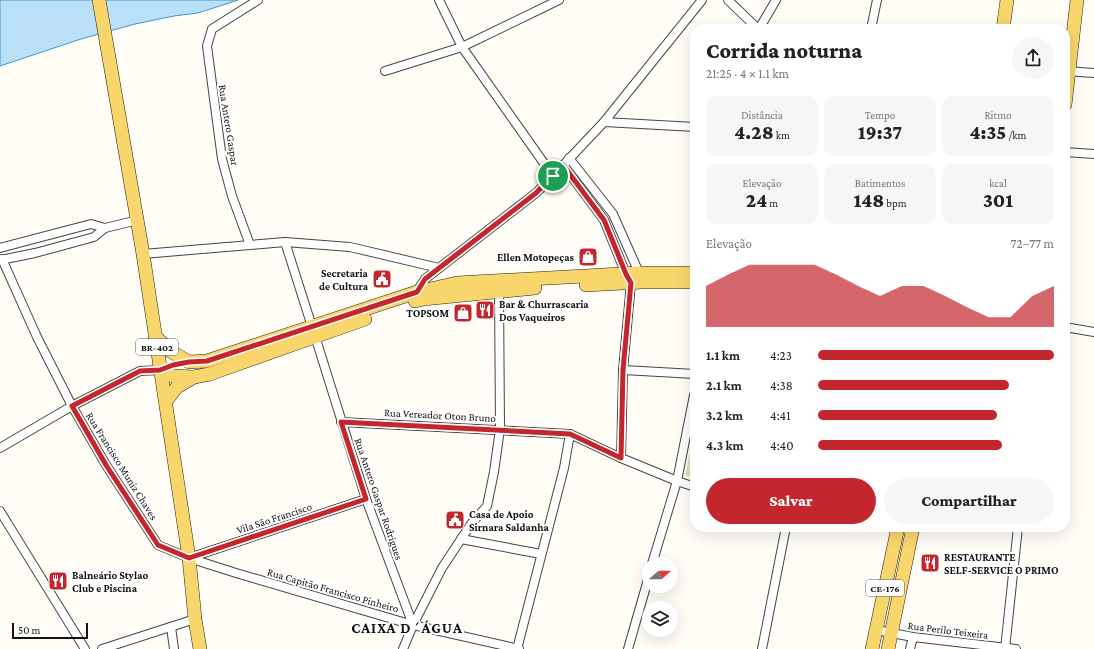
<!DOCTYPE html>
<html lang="pt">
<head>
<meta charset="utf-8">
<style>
	body { margin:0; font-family:"Crimson Pro",serif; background:#f6f6f6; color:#222; height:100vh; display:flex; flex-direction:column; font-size:15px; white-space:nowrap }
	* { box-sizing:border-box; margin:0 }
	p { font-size:13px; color:#767676 }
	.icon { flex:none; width:22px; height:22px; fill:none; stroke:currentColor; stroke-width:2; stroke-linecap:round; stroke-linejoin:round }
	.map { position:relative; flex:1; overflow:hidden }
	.drawer { position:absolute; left:690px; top:24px; width:380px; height:508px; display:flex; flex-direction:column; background:#fff; border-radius:16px; box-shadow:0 4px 16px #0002 }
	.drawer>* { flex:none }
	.needle { width:26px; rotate:70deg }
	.controls { position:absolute; left:642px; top:557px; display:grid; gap:8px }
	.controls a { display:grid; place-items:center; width:36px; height:36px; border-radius:50%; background:#fff; box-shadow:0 4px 16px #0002; font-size:20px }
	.scale { position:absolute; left:12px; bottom:10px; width:76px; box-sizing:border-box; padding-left:4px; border:2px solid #111; border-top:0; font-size:11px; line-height:14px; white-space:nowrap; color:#111; -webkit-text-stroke:3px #fff; paint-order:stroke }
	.pin { position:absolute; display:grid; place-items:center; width:34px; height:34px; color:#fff; margin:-17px; border:2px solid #fff; border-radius:50%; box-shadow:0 1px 4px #0007 }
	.round { display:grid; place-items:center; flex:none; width:42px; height:42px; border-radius:21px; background:#f6f6f6 }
	.head { display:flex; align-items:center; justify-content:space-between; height:68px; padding:0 16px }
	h1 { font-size:22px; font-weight:800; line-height:30px }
	.metrics { display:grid; grid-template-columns:repeat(3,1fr); gap:6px; height:68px; padding:4px 16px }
	.metrics div { display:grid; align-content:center; border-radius:10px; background:#f6f6f6; text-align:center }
	.metrics b { font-size:20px; font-weight:800 }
	.metrics small { font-size:11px; font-weight:400 }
	.metrics p { font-size:11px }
	.chart { height:112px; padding:8px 16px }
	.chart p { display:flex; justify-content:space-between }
	.chart svg { width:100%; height:72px; margin-top:4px; fill:#c4262e; opacity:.7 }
	.action { display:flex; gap:8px; margin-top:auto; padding:8px 16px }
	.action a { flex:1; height:46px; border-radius:24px; background:#c4262e; color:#fff; font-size:16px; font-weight:800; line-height:46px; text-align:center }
	.action a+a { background:#f6f6f6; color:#222 }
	ul { padding:0 16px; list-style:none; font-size:13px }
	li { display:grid; grid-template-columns:64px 48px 1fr; align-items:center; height:30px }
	li i { height:10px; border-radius:5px; background:#c4262e }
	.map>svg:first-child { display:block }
	.cemetery { fill:#d9e3c4 }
	.water { fill:#b9e0f7; stroke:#3f96cf }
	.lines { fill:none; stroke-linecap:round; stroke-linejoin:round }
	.street-casing { stroke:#444; stroke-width:10 }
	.primary-casing { stroke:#222; stroke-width:14 }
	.street { stroke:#fff; stroke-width:8 }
	.primary { stroke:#f9d66b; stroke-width:13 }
	.route-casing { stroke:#fff; stroke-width:8 }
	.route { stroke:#c4262e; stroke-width:5 }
	.labels { text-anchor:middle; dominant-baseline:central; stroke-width:4; stroke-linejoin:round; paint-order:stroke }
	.shield { fill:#fff; stroke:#585858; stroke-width:1 }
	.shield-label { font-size:10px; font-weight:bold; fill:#111 }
	.street-label { font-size:11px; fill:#111; stroke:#fff }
	.poi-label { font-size:11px; font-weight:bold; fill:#111; stroke:#fff; text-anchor:start }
	.district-label { font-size:15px; font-weight:bold; letter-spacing:1px; fill:#111; stroke:#fff }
</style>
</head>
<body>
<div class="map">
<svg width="1094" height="649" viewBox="0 0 1094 649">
	<rect width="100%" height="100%" fill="#fffdf5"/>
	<polygon class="cemetery" points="695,429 695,479 685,475"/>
	<polygon class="water" points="0,0 238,0 198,13 174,16 135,24 81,39 0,66"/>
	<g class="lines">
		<defs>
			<g id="street">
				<polyline points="439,0 462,47 553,176"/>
				<polyline points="728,0 758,29"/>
				<polyline points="759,29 776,0"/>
				<polyline points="871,29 877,0"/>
				<polyline points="385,71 462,47 559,0"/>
				<polyline points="1066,71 1094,73"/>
				<polyline points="604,122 695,127"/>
				<polyline points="1065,152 1094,154"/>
				<polyline points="569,158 613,214 640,275"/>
				<polyline points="563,165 604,220 626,274 631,283 623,370 621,458"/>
				<polyline points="285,242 315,336 366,499 413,625"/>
				<polyline points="250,245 232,196 222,159 207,46 212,29 258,0"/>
				<polyline points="0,248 91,224 105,228"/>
				<polyline points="143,254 285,242 350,247 439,268"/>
				<polyline points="2,259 37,337 72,406 106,465 158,545 189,558 236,573 413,625 519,649"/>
				<polyline points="0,260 35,253 94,237 105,228 138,220"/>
				<polyline points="416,293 425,279 536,193 553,176 604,122 702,0"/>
				<polyline points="1065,327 1094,332"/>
				<polyline points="623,370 695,374"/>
				<polyline points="341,422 570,434 621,458 677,481 695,487"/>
				<polyline points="0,448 72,406 140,371 160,370"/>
				<polyline points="0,511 85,649"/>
				<polyline points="461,539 541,554"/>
				<polyline points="189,558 366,499"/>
				<polyline points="652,564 677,481 694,395"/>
				<polyline points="171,627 174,649"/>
				<polyline points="876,630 913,637 1016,649"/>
				<polyline points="102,649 195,619"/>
				<polyline points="403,649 413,625 442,568 471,524 487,506 494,472 500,429 499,291"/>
				<polyline points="517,649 564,468 570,434"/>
				<polyline points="628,649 649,576"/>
				<polyline points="762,649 786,527"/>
				<polyline points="910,649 913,637"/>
				<polyline points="1005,649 1018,527"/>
			</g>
			<g id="primary">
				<polyline points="99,0 143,254 189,558 195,619 200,649"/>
				<polyline points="1003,29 1007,0"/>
				<polyline points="1065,105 1077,0"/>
				<polyline points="586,285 642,282 695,282"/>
				<polyline points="415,301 423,299 535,288"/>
				<polyline points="155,336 170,351 189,362 207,361 417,292 457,283 639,273 695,273"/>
				<polyline points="160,370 173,376 194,377"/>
				<polyline points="166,401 177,387 194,377 210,374 365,319"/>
				<polyline points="872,649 898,527"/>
				<polyline points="888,649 913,527"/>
			</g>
		</defs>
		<use href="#street" class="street-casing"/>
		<use href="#primary" class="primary-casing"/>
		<use href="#street" class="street"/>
		<use href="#primary" class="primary"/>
	</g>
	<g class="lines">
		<defs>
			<polygon id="route" points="563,165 604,220 626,274 631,283 623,370 621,458 570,434 341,422 366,499 189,558 158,545 106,465 72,406 140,371 160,370 173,365 189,362 207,361 417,292 425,279 536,193"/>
		</defs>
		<use href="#route" class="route-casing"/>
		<use href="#route" class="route"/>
	</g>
	<defs>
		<symbol id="shop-square" viewBox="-11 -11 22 22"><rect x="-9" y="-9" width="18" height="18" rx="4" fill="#c4262e" stroke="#fff"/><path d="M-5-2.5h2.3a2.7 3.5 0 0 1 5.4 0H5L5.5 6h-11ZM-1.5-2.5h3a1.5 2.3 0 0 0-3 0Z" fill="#fff"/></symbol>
		<symbol id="civic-square" viewBox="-11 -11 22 22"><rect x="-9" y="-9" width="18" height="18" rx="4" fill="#c4262e" stroke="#fff"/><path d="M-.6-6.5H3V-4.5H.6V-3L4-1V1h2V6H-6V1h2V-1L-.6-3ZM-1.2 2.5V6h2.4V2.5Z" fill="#fff"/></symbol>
		<symbol id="restaurant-square" viewBox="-11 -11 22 22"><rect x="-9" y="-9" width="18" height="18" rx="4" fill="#c4262e" stroke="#fff"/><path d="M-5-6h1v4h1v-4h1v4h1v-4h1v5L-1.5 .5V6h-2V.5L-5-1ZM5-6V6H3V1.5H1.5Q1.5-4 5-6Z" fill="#fff"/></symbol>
	</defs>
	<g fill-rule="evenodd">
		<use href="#shop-square" x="577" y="246" width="22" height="22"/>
		<use href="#civic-square" x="371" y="268" width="22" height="22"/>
		<use href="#restaurant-square" x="474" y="299" width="22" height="22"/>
		<use href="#shop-square" x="452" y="302" width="22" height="22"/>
		<use href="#civic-square" x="444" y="509" width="22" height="22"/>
		<use href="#restaurant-square" x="919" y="552" width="22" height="22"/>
		<use href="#restaurant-square" x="47" y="570" width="22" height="22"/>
	</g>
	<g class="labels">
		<g class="shield">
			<rect x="136" y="339" width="42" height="16" rx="3"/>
			<rect x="866" y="580" width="38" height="16" rx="3"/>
		</g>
		<g class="shield-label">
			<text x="157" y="347">BR-402</text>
			<text x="885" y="588">CE-176</text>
		</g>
		<g class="street-label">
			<text transform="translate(229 125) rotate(81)">Rua Antero Gaspar</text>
			<text transform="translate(440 415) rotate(3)">Rua Vereador Oton Bruno</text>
			<text transform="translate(122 466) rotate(58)">Rua Francisco Muniz Chaves</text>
			<text transform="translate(379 499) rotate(71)">Rua Antero Gaspar Rodrigues</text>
			<text transform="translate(274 518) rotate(-18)">Vila São Francisco</text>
			<text transform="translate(333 590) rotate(16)">Rua Capitão Francisco Pinheiro</text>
			<text transform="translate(948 630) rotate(7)">Rua Perilo Teixeira</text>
		</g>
		<g class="poi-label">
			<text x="574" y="257" text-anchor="end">Ellen Motopeças</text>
			<text x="368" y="273" text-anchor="end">Secretaria<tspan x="368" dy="13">de Cultura</tspan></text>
			<text x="499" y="304">Bar &amp; Churrascaria<tspan x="499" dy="13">Dos Vaqueiros</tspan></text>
			<text x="449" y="313" text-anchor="end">TOPSOM</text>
			<text x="469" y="514">Casa de Apoio<tspan x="469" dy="13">Sirnara Saldanha</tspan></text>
			<text x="944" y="557">RESTAURANTE<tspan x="944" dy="13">SELF-SERVICE O PRIMO</tspan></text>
			<text x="72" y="575">Balneário Stylao<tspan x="72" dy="13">Club e Piscina</tspan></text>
		</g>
		<g class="district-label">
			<text x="407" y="628">CAIXA D´ÁGUA</text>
		</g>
	</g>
</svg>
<div class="controls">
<a><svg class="needle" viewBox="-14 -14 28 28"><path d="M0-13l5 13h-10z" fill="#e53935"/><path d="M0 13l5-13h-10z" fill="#767676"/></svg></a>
<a><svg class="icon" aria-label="layers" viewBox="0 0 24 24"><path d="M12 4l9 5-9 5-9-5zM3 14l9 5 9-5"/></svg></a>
</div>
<div class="scale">50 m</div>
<div class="pin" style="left:553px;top:176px;background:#1e9e55"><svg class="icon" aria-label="arrive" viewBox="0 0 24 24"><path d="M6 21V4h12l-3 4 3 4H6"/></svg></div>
<section class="drawer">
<div class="head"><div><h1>Corrida noturna</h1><p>21:25 · 4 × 1.1 km</p></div><a class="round"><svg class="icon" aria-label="share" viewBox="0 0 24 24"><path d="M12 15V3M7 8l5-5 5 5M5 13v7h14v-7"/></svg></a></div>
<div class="metrics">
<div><p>Distância</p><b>4.28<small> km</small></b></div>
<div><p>Tempo</p><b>19:37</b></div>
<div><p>Ritmo</p><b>4:35<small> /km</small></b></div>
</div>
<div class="metrics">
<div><p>Elevação</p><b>24<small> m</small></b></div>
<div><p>Batimentos</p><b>148<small> bpm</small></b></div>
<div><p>kcal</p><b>301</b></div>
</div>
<div class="chart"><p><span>Elevação</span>72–77 m</p>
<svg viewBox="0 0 160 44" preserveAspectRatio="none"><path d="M0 44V19L10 12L20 6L30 6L40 6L50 6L60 12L70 19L80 25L90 19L100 19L110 25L120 32L130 38L140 38L150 25L160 19V44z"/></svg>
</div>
<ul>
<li><b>1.1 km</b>4:23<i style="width:100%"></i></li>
<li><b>2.1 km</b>4:38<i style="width:81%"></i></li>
<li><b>3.2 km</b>4:41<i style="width:76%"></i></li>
<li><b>4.3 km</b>4:40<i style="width:78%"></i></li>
</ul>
<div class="action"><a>Salvar</a><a>Compartilhar</a></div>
</section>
</div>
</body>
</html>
